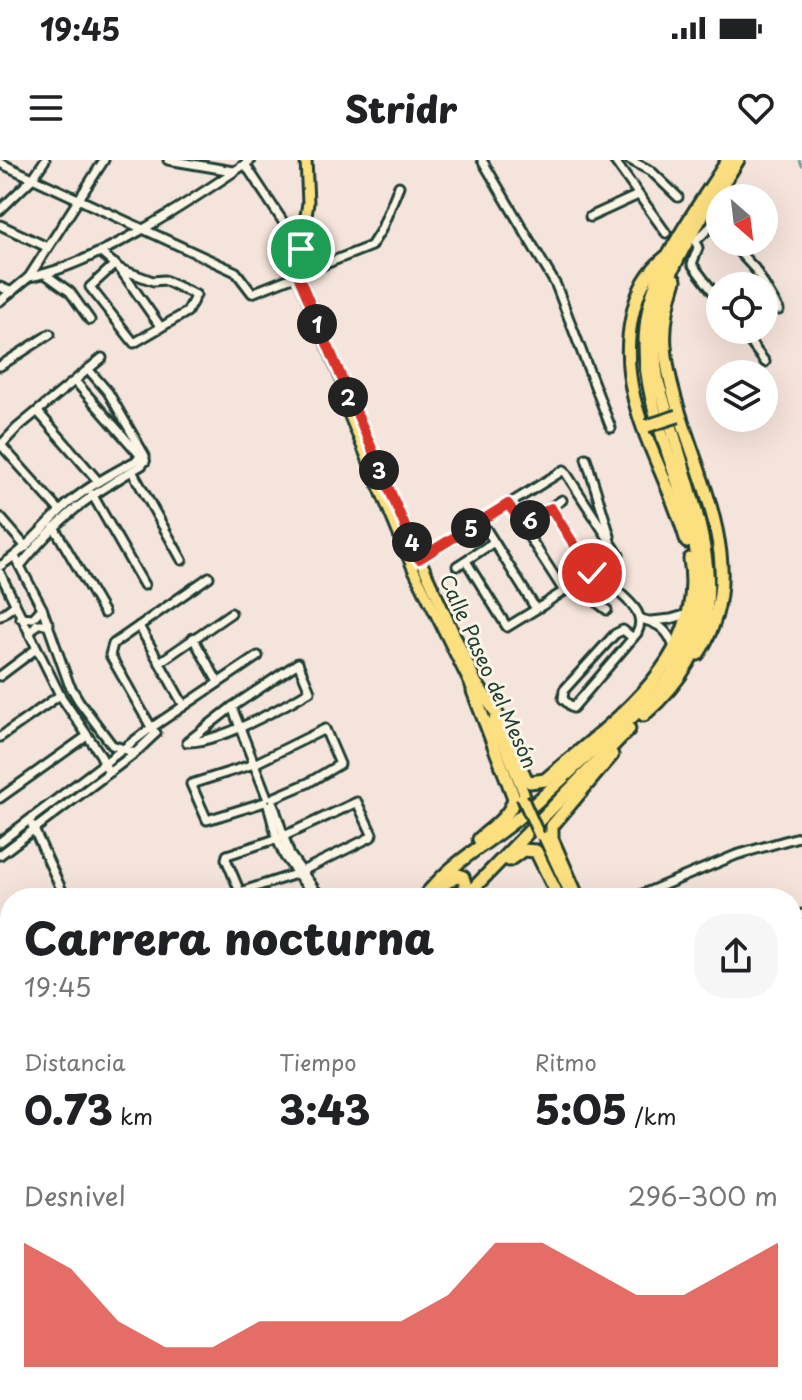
<!DOCTYPE html>
<html lang="es">
<head>
<meta charset="utf-8">
<style>
	body { margin:0; font-family:"Playpen Sans",sans-serif; background:#f6f6f6; color:#202124; height:100vh; display:flex; flex-direction:column; font-size:30px; white-space:nowrap }
	* { box-sizing:border-box; margin:0 }
	p { font-size:26px; color:#757577 }
	.icon { flex:none; width:44px; height:44px; fill:none; stroke:currentColor; stroke-width:2; stroke-linecap:round; stroke-linejoin:round }
	.map { position:relative; flex:1; overflow:hidden }
	.panel { position:absolute; left:0px; top:728px; width:802px; height:512px; display:flex; flex-direction:column; background:#fff; border-radius:32px 32px 0 0; box-shadow:0 8px 32px #0002 }
	.panel>* { flex:none }
	.needle { width:52px; rotate:152deg }
	.fabs { position:absolute; left:706px; top:24px; display:grid; gap:16px }
	.fabs a { display:grid; place-items:center; width:72px; height:72px; border-radius:50%; background:#fff; box-shadow:0 8px 32px #0002; font-size:40px }
	.pin { position:absolute; display:grid; place-items:center; width:68px; height:68px; color:#fff; margin:-34px; border:4px solid #fff; border-radius:50%; box-shadow:0 2px 8px #0007 }
	.km { position:absolute; width:40px; height:40px; margin:-20px; border-radius:50%; background:#222; color:#fff; font-size:22px; line-height:40px; text-align:center }
	.round { display:grid; place-items:center; flex:none; width:84px; height:84px; border-radius:32px; background:#f6f6f6 }
	.head { display:flex; align-items:center; justify-content:space-between; height:136px; padding:0 24px }
	h1 { font-size:44px; font-weight:800; line-height:60px }
	.metrics { display:grid; grid-template-columns:repeat(3,1fr); gap:12px; height:136px; padding:8px 24px }
	.metrics div { display:grid; align-content:center }
	.metrics b { font-size:40px; font-weight:800 }
	.metrics small { font-size:22px; font-weight:400 }
	.metrics p { font-size:22px }
	.chart { height:224px; padding:16px 24px }
	.chart p { display:flex; justify-content:space-between }
	.chart svg { width:100%; height:144px; margin-top:8px; fill:#d93025; opacity:.7 }
	.status { display:flex; justify-content:space-between; align-items:center; height:56px; padding:0 40px; background:#fff; direction:ltr }
	.status svg { height:22px; fill:currentColor }
	header { display:flex; justify-content:space-between; align-items:center; height:104px; padding:0 24px; background:#fff; font-size:36px; font-weight:800 }
	.map>svg:first-child { display:block }
	.park { fill:url(#park-dots); stroke:#618a68; stroke-width:2 }
	.lines { fill:none; stroke-linecap:round; stroke-linejoin:round }
	.stream { stroke:#5d9a9b; stroke-width:2 }
	.minor-casing { stroke:#1f3d34; stroke-width:13 }
	.major-casing { stroke:#1f3d34; stroke-width:15 }
	.highway-casing { stroke:#1f3d34; stroke-width:17 }
	.minor { stroke:#fcf5e5; stroke-width:7 }
	.major { stroke:#fce080; stroke-width:9 }
	.highway { stroke:#fce080; stroke-width:11 }
	.major-bridge-casing { stroke:#1f3d34; stroke-width:15; stroke-linecap:butt }
	.highway-bridge-casing { stroke:#1f3d34; stroke-width:17; stroke-linecap:butt }
	.major-bridge { stroke:#fce080; stroke-width:9 }
	.highway-bridge { stroke:#fce080; stroke-width:11 }
	.route-casing { stroke:#fff; stroke-width:16 }
	.route { stroke:#d93025; stroke-width:10 }
	.labels { text-anchor:middle; dominant-baseline:central; stroke-width:6; stroke-linejoin:round; paint-order:stroke }
	.street-label { font-size:20px; fill:#1f3d34; stroke:#fcf5e5 }
</style>
</head>
<body>
<div class="status"><b>19:45</b><svg viewBox="0 0 49 12"><path d="M0 12V9h3v3zM5 12V6h3v6zM10 12V3h3v9zM15 12V0h3v12zM26 1h20v11H26zM47 4h2v5h-2z"/></svg></div>
<header><svg class="icon" aria-label="menu" viewBox="0 0 24 24"><path d="M4 6h16M4 12h16M4 18h16"/></svg>Stridr<svg class="icon" aria-label="heart" viewBox="0 0 24 24"><path d="M12 20l-8-8c-3-5 5-10 8-4 3-6 11-1 8 4z"/></svg></header>
<div class="map">
<svg width="802" height="1240" viewBox="0 0 802 1240">
	<defs>
		<pattern id="park-dots" width="8" height="8" patternUnits="userSpaceOnUse" patternTransform="scale(2)"><rect width="8" height="8" fill="#a3d89b"/><path d="M2 2h.1M6 6h.1" fill="none" stroke="#8cba86" stroke-width="1.8" stroke-linecap="round"/></pattern>
	</defs>
	<rect width="100%" height="100%" fill="#f5e4db"/>
	<filter id="ink" filterUnits="userSpaceOnUse"><feTurbulence type="fractalNoise" baseFrequency=".0125" numOctaves="2"/><feDisplacementMap in="SourceGraphic" scale="16" xChannelSelector="R" yChannelSelector="G"/><feConvolveMatrix kernelMatrix="1 2 1 2 8 2 1 2 1" color-interpolation-filters="sRGB"/></filter>
	<g filter="url(#ink)">
		<polygon class="park" points="272,1230 302,1230 302,1240 248,1240"/>
		<g class="lines">
			<polyline class="stream" points="799,0 802,6"/>
			<defs>
				<g id="minor">
					<polyline points="168,0 233,11"/>
					<polyline points="482,0 556,125 611,268"/>
					<polyline points="614,0 666,73"/>
					<polyline points="630,0 651,11 678,37"/>
					<polyline points="0,3 236,112 252,133 371,86 381,70 399,26"/>
					<polyline points="245,4 301,89"/>
					<polyline points="0,50 33,18 45,0"/>
					<polyline points="590,57 638,35"/>
					<polyline points="0,65 47,87"/>
					<polyline points="693,73 698,88 692,104 720,141"/>
					<polyline points="696,81 712,65 720,72"/>
					<polyline points="730,82 755,109 779,150"/>
					<polyline points="100,92 120,109 160,166"/>
					<polyline points="115,104 90,127 134,183 187,152 196,135 164,120 153,121 120,109"/>
					<polyline points="45,114 70,132 90,160"/>
					<path d="M29,117c66,-11 165,-78 222,-117"/>
					<polyline points="0,127 12,132"/>
					<polyline points="0,141 29,117 104,0"/>
					<polyline points="741,170 765,202"/>
					<polyline points="0,206 50,174"/>
					<polyline points="88,209 108,232 145,296 145,301"/>
					<polyline points="75,221 139,294 139,299"/>
					<polyline points="38,252 98,321"/>
					<polyline points="1,285 60,351"/>
					<polyline points="0,286 17,268 102,198"/>
					<polyline points="586,298 610,376"/>
					<polyline points="132,311 182,400"/>
					<polyline points="92,334 144,425"/>
					<polyline points="508,344 564,431"/>
					<polyline points="551,348 592,413"/>
					<polyline points="0,357 26,387"/>
					<polyline points="481,361 536,449"/>
					<polyline points="523,365 562,340"/>
					<polyline points="54,367 104,453"/>
					<polyline points="15,397 42,448 69,524 79,541 112,585 135,593"/>
					<polyline points="417,401 564,310 619,395 608,404"/>
					<polyline points="466,401 507,467 548,442"/>
					<path d="M0,406c24,-15 40,-35 60,-55 23,-22 51,-37 79,-52l6,2"/>
					<path d="M20,406c39,-49 68,-70 122,-101l3,-4"/>
					<polyline points="457,406 494,382"/>
					<polyline points="0,413 60,535 100,594 109,613"/>
					<polyline points="550,440 603,407"/>
					<path d="M607,450l-8,-6v-5l7,-8 8,-3c14,13 33,25 23,45l-64,75 -10,-9 1,-9 51,-56 8,-4 10,8"/>
					<polyline points="0,456 15,445"/>
					<polyline points="20,457 33,458 42,448"/>
					<path d="M641,459c18,4 28,12 33,29"/>
					<polyline points="651,461 671,459 688,454"/>
					<polyline points="139,466 184,546"/>
					<polyline points="29,474 37,464 49,464"/>
					<polyline points="193,478 218,522"/>
					<polyline points="160,502 231,453"/>
					<path d="M298,503l12,28c-29,17 -91,52 -123,51l45,-35z"/>
					<polyline points="0,516 36,489"/>
					<polyline points="232,547 267,637"/>
					<polyline points="155,574 110,495 113,484 209,417"/>
					<polyline points="0,577 60,535"/>
					<polyline points="0,638 87,576"/>
					<polyline points="265,642 207,660 191,624 254,604 325,569 340,604 308,623 273,638"/>
					<polygon points="357,642 372,674 371,677 296,714 240,732 226,699 227,695 282,677"/>
					<polyline points="273,643 290,695 321,738"/>
					<polyline points="268,645 277,679 285,697 315,738"/>
					<polyline points="32,665 63,733"/>
					<polyline points="0,682 151,568 258,496"/>
					<polyline points="0,695 135,593 156,573"/>
					<polyline points="633,738 736,695 802,676"/>
					<polyline points="792,758 802,754"/>
					<polyline points="0,808 10,803"/>
					<polyline points="0,823 10,846"/>
					<polyline points="792,844 802,840"/>
					<polyline points="0,874 10,867"/>
					<polyline points="792,930 802,925"/>
					<polyline points="792,1017 802,1012"/>
					<polyline points="792,1085 798,1099 792,1102"/>
					<polyline points="792,1155 802,1162"/>
					<polyline points="0,1198 5,1194"/>
					<polyline points="0,1221 12,1237"/>
					<polyline points="220,1230 220,1240"/>
					<polyline points="377,1230 378,1240"/>
					<polyline points="481,1230 486,1240"/>
					<polyline points="513,1230 517,1240"/>
					<polyline points="536,1230 539,1240"/>
					<polyline points="636,1230 639,1240"/>
					<polyline points="741,1230 755,1240"/>
					<polyline points="419,1231 432,1230"/>
					<polyline points="244,1240 263,1230"/>
					<polyline points="306,1240 309,1235 307,1230"/>
					<polyline points="337,1240 346,1230"/>
					<polyline points="559,1240 559,1233 563,1230"/>
					<polyline points="693,1240 708,1230"/>
				</g>
				<g id="major">
					<polyline points="306,0 308,43 297,113 385,323 481,532"/>
					<polyline points="342,237 411,404 475,534"/>
					<polyline points="494,560 525,636"/>
					<polyline points="542,673 572,738"/>
					<polyline points="723,1240 724,1230"/>
					<polyline points="732,1240 733,1230"/>
				</g>
				<g id="highway">
					<path d="M668,95c-21,16 -31,36 -36,62 -18,85 34,148 55,225"/>
					<path d="M675,120c-7,22 -12,43 -10,66 7,98 98,210 33,308"/>
					<path d="M478,526l19,28 29,65 4,3 15,-2c66,-58 162,-119 145,-221"/>
					<path d="M473,531l41,107c-3,18 -23,30 -35,41"/>
					<path d="M644,555c80,-71 72,-138 44,-232 -10,-33 -20,-67 -30,-101 -17,-89 36,-150 80,-222"/>
					<polyline points="509,700 523,690 536,691 559,738"/>
					<polyline points="442,725 459,715 463,717 466,727 455,738"/>
					<path d="M423,738c9,-10 18,-21 29,-30 23,-20 50,-35 72,-55 25,-21 48,-44 72,-65 34,-29 70,-56 89,-98 50,-109 -51,-214 -39,-323 6,-62 50,-116 82,-167"/>
					<polyline points="464,738 629,569"/>
					<polyline points="578,738 552,679 552,666 612,595"/>
					<polyline points="0,1084 10,1076"/>
					<polyline points="0,1104 10,1098"/>
					<polyline points="0,1114 10,1107"/>
				</g>
			</defs>
			<use href="#minor" class="minor-casing"/>
			<use href="#major" class="major-casing"/>
			<use href="#highway" class="highway-casing"/>
			<use href="#minor" class="minor"/>
			<use href="#major" class="major"/>
			<use href="#highway" class="highway"/>
			<defs>
				<polyline id="major-bridge" points="522,637 539,675"/>
				<polyline id="highway-bridge" points="647,266 678,256"/>
			</defs>
			<use href="#major-bridge" class="major-bridge-casing"/>
			<use href="#highway-bridge" class="highway-bridge-casing"/>
			<use href="#major-bridge" class="major-bridge"/>
			<use href="#highway-bridge" class="highway-bridge"/>
		</g>
	</g>
	<g class="lines" filter="url(#ink)">
		<defs>
			<polyline id="route" points="301,89 297,113 419,399 508,344 523,365 551,348 592,413"/>
		</defs>
		<use href="#route" class="route-casing"/>
		<use href="#route" class="route"/>
	</g>
	<g class="labels">
		<g class="street-label">
			<text transform="translate(489 511) rotate(66)">Calle Paseo del Mesón</text>
		</g>
	</g>
</svg>
<div class="fabs">
<a><svg class="needle" viewBox="-14 -14 28 28"><path d="M0-13l5 13h-10z" fill="#e53935"/><path d="M0 13l5-13h-10z" fill="#757577"/></svg></a>
<a><svg class="icon" aria-label="locate" viewBox="0 0 24 24"><circle cx="12" cy="12" r="6"/><path d="M12 2v4M12 18v4M2 12h4M18 12h4"/></svg></a>
<a><svg class="icon" aria-label="layers" viewBox="0 0 24 24"><path d="M12 4l9 5-9 5-9-5zM3 14l9 5 9-5"/></svg></a>
</div>
<div class="pin" style="left:301px;top:89px;background:#1e9e55"><svg class="icon" aria-label="arrive" viewBox="0 0 24 24"><path d="M6 21V4h12l-3 4 3 4H6"/></svg></div>
<div class="pin" style="left:592px;top:413px;background:#d93025"><svg class="icon" aria-label="check" viewBox="0 0 24 24"><path d="M5 12l5 5 9-10"/></svg></div>
<b class="km" style="left:317px;top:164px">1</b>
<b class="km" style="left:348px;top:237px">2</b>
<b class="km" style="left:379px;top:310px">3</b>
<b class="km" style="left:412px;top:382px">4</b>
<b class="km" style="left:471px;top:368px">5</b>
<b class="km" style="left:530px;top:360px">6</b>
<section class="panel">
<div class="head"><div><h1>Carrera nocturna</h1><p>19:45</p></div><a class="round"><svg class="icon" aria-label="share" viewBox="0 0 24 24"><path d="M12 15V3M7 8l5-5 5 5M5 13v7h14v-7"/></svg></a></div>
<div class="metrics">
<div><p>Distancia</p><b>0.73<small> km</small></b></div>
<div><p>Tiempo</p><b>3:43</b></div>
<div><p>Ritmo</p><b>5:05<small> /km</small></b></div>
</div>
<div class="chart"><p><span>Desnivel</span>296–300 m</p>
<svg viewBox="0 0 160 44" preserveAspectRatio="none"><path d="M0 44V6L10 14L20 30L30 38L40 38L50 30L60 30L70 30L80 30L90 22L100 6L110 6L120 14L130 22L140 22L150 14L160 6V44z"/></svg>
</div>
</section>
</div>
</body>
</html>
